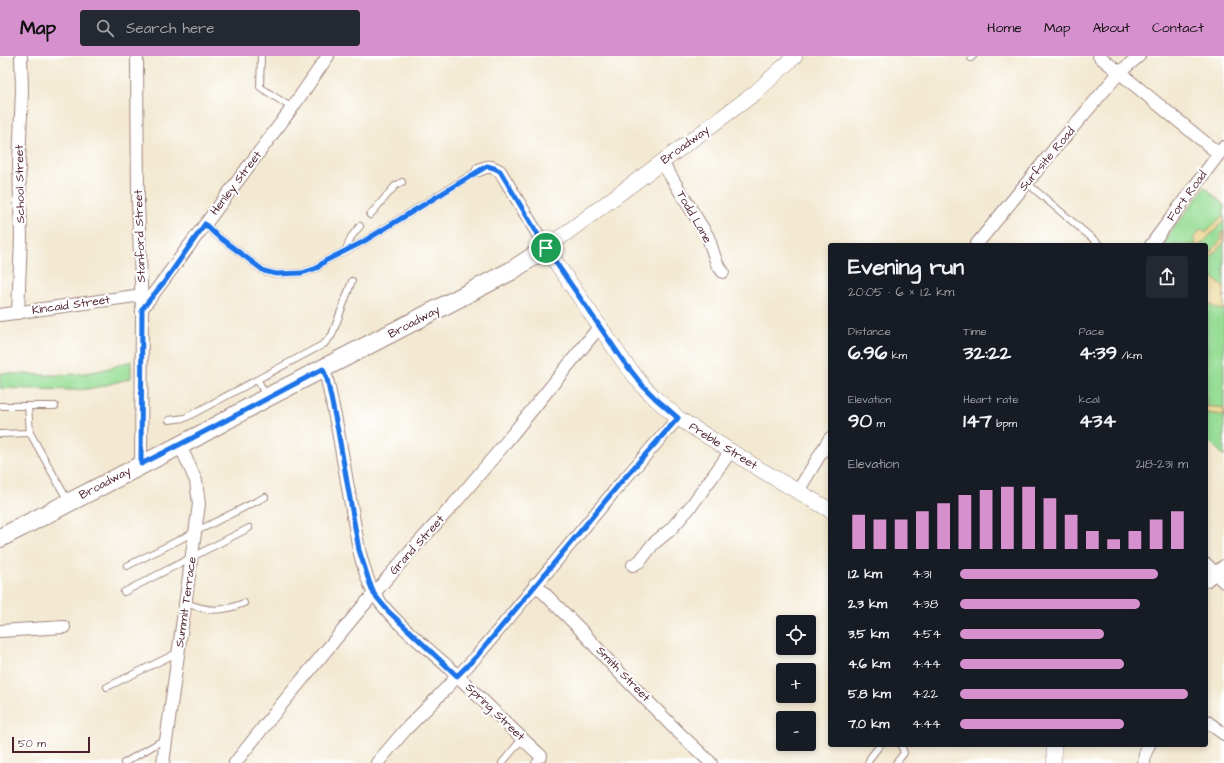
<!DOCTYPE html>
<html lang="en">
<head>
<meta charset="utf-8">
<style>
	body { margin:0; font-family:"Architects Daughter",sans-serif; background:#242831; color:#f1f3f6; height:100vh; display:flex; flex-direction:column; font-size:15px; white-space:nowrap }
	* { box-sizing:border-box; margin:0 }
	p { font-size:13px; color:#9ea1a6 }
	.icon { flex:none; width:22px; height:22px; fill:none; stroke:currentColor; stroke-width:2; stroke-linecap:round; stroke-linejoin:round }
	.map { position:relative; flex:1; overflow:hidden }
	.drawer { position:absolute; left:828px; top:187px; width:380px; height:504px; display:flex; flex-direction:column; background:#171b24; border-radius:4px; box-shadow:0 2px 6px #0003 }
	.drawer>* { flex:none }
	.buttons { position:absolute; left:776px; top:559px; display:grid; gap:8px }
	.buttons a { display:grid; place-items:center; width:40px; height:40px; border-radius:4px; background:#171b24; box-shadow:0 2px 6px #0003; font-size:20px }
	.scale { position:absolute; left:12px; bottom:10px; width:78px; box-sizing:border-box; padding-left:4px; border:2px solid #4a1f2b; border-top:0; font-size:11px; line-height:14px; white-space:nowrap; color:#4a1f2b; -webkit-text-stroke:3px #fff; paint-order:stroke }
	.pin { position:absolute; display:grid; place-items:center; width:34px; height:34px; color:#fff; margin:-17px; border:2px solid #fff; border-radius:50%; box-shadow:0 1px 4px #0007 }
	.round { display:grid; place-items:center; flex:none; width:42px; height:42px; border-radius:4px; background:#242831 }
	.summary { display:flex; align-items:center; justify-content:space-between; height:68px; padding:0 20px }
	h1 { font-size:22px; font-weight:700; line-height:30px }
	.stats { display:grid; grid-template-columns:repeat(3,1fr); gap:6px; height:68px; padding:4px 20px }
	.stats div { display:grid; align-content:center }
	.stats b { font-size:20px; font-weight:700 }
	.stats small { font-size:11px; font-weight:400 }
	.stats p { font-size:11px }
	.chart { height:112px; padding:8px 20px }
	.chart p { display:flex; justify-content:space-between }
	.chart svg { width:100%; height:72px; margin-top:4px; stroke:#d690ce; stroke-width:6 }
	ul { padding:0 20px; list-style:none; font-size:13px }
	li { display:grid; grid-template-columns:64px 48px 1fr; align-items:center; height:30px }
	li i { height:10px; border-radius:5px; background:#d690ce }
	header { display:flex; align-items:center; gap:24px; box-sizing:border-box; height:56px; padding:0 20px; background:#d690ce; color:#111 }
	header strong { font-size:19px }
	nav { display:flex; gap:22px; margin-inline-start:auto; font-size:14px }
	.search { width:280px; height:36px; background:#242831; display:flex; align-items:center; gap:10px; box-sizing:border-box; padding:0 14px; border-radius:4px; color:#9ea1a6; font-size:15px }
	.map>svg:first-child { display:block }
	.green { fill:#99de97; stroke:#727e61 }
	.sand { fill:#eeda9e; stroke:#9c7c64 }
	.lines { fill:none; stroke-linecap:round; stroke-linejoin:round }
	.service-casing { stroke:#9e847e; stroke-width:8 }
	.minor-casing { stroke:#9e847e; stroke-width:14 }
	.tertiary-casing { stroke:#9e847e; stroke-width:16 }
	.secondary-casing { stroke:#9e847e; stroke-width:20 }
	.service { stroke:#fff; stroke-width:6 }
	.minor { stroke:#fff; stroke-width:12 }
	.tertiary { stroke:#fff; stroke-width:15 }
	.secondary { stroke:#fff; stroke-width:18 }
	.route-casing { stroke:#fff; stroke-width:8 }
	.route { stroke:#1a73e8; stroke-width:5 }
	.labels { text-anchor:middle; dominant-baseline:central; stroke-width:4; stroke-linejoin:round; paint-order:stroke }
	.street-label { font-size:12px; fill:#4a1f2b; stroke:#fff }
</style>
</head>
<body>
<header>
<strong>Map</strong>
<div class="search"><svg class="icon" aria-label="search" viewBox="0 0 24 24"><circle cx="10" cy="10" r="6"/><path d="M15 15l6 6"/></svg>Search here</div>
<nav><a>Home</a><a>Map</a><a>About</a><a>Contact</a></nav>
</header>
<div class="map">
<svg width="1224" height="707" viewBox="0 0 1224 707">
	<rect width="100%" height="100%" fill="#fff"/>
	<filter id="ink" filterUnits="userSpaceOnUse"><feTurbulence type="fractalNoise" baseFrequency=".025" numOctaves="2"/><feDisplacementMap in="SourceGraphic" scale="8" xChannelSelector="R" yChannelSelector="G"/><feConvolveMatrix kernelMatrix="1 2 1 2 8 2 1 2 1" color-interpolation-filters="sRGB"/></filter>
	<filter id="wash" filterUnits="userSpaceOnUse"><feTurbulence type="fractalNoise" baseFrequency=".012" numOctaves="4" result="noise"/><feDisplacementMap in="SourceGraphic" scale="16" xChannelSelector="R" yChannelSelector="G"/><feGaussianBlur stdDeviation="0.9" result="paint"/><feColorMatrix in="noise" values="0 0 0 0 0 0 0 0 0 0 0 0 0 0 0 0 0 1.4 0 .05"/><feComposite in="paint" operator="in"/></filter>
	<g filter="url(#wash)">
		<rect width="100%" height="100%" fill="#f3e9d2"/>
		<g class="green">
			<polygon points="1205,131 1224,149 1224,400 1206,382 1206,189 1161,189"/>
			<path d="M131,305v17l-28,8 -16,3 -15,1 -72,-2v-15c28,1 58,4 86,0 16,-2 30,-7 45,-12z"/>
		</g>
		<g class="sand">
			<polygon points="1223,159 1224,165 1200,189 1194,189 1196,186 1193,183 1201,173 1206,177"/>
			<polygon points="1224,174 1224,186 1206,206 1206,201 1222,183 1221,179"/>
			<polygon points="1206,215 1224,232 1224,254 1216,252 1206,246"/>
			<polygon points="1206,350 1224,352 1224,359 1206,357"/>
		</g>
	</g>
	<g filter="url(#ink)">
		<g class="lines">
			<defs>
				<g id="service">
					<polyline points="261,0 260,31 292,52"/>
					<polyline points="971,2 973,0"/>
					<polyline points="1027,127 1100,189"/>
					<polyline points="370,159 395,130 402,126"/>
					<polyline points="205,168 215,178 264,215 276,218 302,217 317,212 325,205 361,187 479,114"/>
					<polyline points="346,194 351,181 360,170"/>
					<polyline points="258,324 266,341"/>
					<polyline points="0,350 28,350 30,377 68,445"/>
					<polyline points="28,350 55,350"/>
					<polyline points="169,364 185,362 324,288 332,279 352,225"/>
					<polyline points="0,378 30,377"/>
					<polyline points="127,510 265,441"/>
					<polyline points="124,536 249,472"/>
					<path d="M186,547c23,9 36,9 58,0"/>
					<polyline points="107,631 179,596"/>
					<polyline points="124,707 165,683"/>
					<polyline points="502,707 522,683"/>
					<polyline points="535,707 541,700"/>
					<polyline points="868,707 870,702 880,689"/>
					<polyline points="896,707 904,697 901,689"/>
				</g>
				<g id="minor">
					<polyline points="137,0 138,146 142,253 141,408"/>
					<polyline points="1099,0 1219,98"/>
					<polyline points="662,106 708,181 717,208 723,216"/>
					<path d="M479,114c10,-5 12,-4 21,1l46,77"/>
					<polyline points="976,189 1056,91 1119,17 1139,0"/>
					<polyline points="1151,189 1224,91"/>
					<polyline points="142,253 292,52 328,0"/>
					<polyline points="18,257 21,181 19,107 22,34 21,0"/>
					<polyline points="0,259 142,239"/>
					<path d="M323,313l4,10 11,52 21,119c4,15 8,32 16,45 19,28 48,49 72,71 32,30 62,61 94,90"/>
					<polyline points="798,435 830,382"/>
					<polyline points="1206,508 1224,526"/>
					<polyline points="633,509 640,505 653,488 670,474 692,449 731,395"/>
					<polyline points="1206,525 1224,510"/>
					<polyline points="535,528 580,573 614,611 677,675 711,707"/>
					<polyline points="0,575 64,571"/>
					<polyline points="1206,665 1224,678"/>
					<polyline points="163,707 199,448 196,425 180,389"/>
					<polyline points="235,707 281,649 358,556 409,497 454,448 498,396 600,270"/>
					<polyline points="377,707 406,673 429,650 477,600 621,427 678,362"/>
					<polyline points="1144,707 1145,698 1149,689"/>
				</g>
				<g id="tertiary">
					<polyline points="795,0 755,37 546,192 624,306 643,330 655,342 678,362 761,414 830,454"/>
					<polyline points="1054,707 1054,689"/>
				</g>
				<polyline id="secondary" points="0,482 198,380 266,342 511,215 546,192"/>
			</defs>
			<use href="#service" class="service-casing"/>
			<use href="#minor" class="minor-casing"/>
			<use href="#tertiary" class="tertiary-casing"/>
			<use href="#secondary" class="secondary-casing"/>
			<use href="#service" class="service"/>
			<use href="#minor" class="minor"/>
			<use href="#tertiary" class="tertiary"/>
			<use href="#secondary" class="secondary"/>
		</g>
	</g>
	<g class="lines" filter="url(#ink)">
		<defs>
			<path id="route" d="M487,110l7,2 6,3 46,77 78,114 19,24 12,12 23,20 -57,64 -144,174 -20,20 -69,-65 -14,-17 -4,-10 -11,-34 -21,-119 -11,-52 -4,-10c-61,32 -121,65 -182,95l1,-155 23,-28 40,-57 10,10 49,37 12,3 26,-1 15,-5 8,-7 36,-18z"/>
		</defs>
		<use href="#route" class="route-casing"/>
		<use href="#route" class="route"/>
	</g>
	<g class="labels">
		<g class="street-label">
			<text transform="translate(685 89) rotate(-36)">Broadway</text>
			<text transform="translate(1047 103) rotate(-50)">Surfsite Road</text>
			<text transform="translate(236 127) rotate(-53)">Henley Street</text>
			<text transform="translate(20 128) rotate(-91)">School Street</text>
			<text transform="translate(1187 140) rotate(-54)">Fort Road</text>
			<text transform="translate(694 161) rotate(60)">Todd Lane</text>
			<text transform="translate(140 180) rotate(-92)">Stanford Street</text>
			<text transform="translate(71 249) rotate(-8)">Kincaid Street</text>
			<text transform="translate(414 266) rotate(-28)">Broadway</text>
			<text transform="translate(723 390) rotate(32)">Preble Street</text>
			<text transform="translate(105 427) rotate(-28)">Broadway</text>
			<text transform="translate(417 489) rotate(-48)">Grand Street</text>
			<text transform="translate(186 546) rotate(-82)">Summit Terrace</text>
			<text transform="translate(623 618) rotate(46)">Smith Street</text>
			<text transform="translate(495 656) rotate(44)">Spring Street</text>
		</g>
	</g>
</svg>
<div class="buttons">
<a><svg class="icon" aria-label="locate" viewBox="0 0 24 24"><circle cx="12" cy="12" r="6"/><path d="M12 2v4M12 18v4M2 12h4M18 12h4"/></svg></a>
<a>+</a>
<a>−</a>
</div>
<div class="scale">50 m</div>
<div class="pin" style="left:546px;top:192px;background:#1e9e55"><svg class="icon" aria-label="arrive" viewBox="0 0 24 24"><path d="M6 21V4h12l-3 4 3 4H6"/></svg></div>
<section class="drawer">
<div class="summary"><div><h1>Evening run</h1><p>20:05 · 6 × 1.2 km</p></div><a class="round"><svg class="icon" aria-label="share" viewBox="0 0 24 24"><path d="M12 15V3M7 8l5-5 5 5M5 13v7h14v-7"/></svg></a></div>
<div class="stats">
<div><p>Distance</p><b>6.96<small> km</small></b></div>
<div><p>Time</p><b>32:22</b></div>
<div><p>Pace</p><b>4:39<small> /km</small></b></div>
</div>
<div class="stats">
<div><p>Elevation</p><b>90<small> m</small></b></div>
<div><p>Heart rate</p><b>147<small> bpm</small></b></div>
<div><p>kcal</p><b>434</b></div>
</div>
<div class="chart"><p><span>Elevation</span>218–231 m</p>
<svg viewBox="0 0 160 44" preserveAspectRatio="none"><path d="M5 44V23M15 44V26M25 44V26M35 44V21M45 44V16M55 44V11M65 44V8M75 44V6M85 44V6M95 44V13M105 44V23M115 44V33M125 44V38M135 44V33M145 44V26M155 44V21"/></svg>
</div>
<ul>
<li><b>1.2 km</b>4:31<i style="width:87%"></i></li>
<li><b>2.3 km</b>4:38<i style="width:79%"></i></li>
<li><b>3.5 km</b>4:54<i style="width:63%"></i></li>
<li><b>4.6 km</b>4:44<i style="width:72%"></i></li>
<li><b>5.8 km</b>4:22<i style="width:100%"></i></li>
<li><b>7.0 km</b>4:44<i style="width:72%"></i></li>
</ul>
</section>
</div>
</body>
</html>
